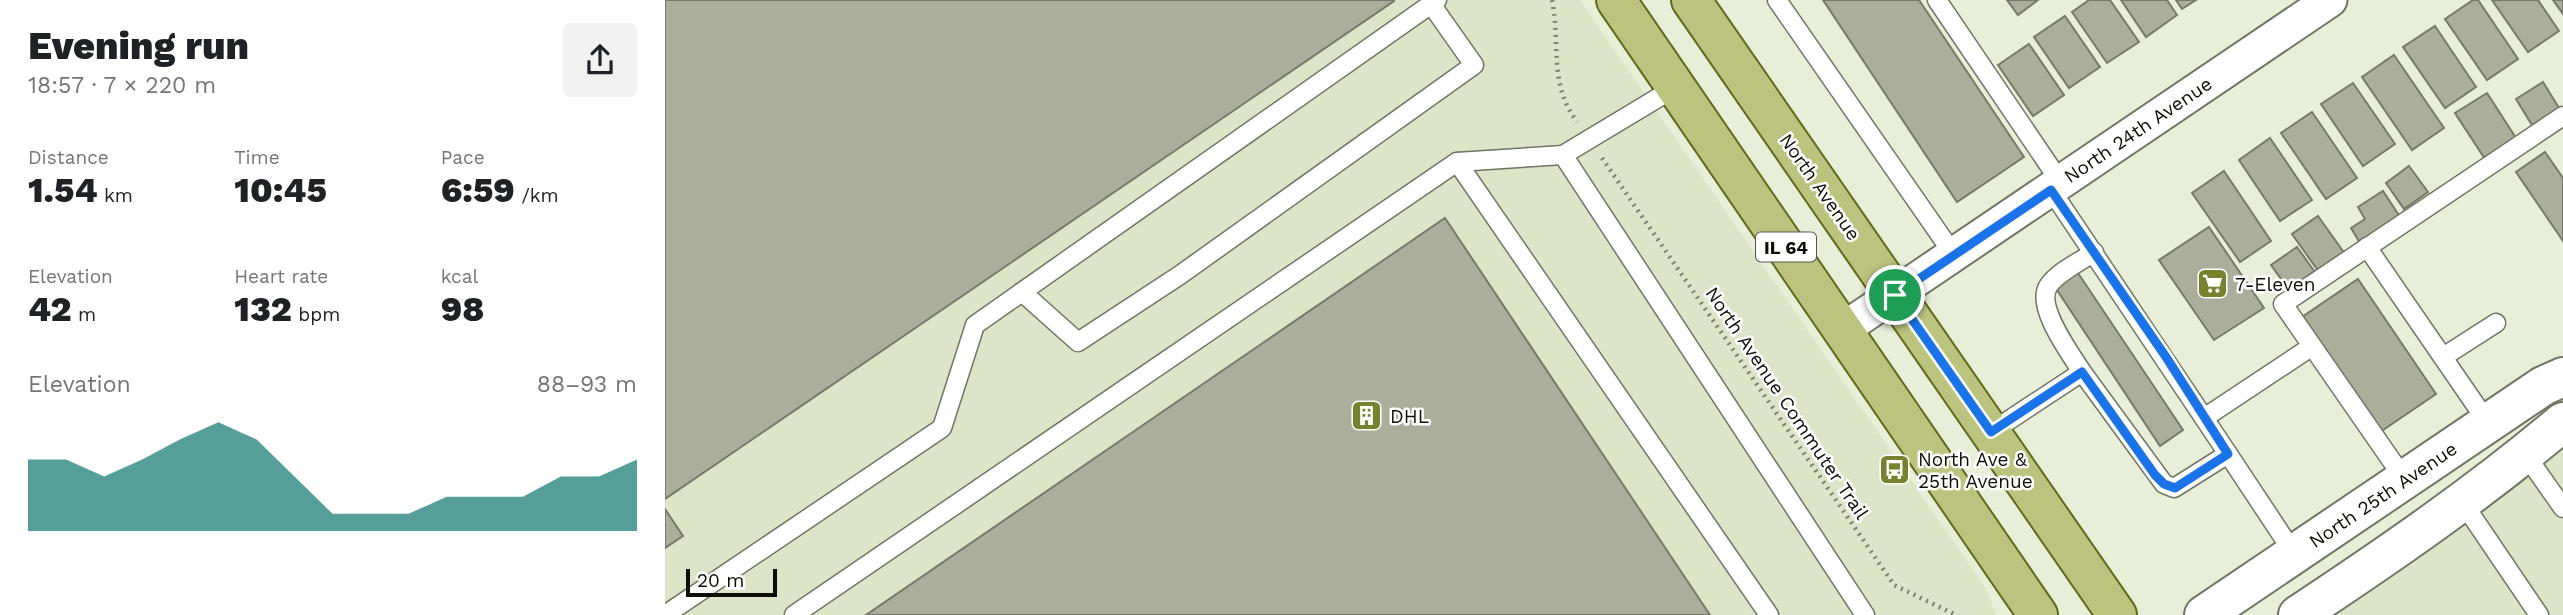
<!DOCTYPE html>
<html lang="en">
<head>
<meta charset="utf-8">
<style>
	body { margin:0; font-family:"Work Sans",sans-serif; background:#f2f2f2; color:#202124; height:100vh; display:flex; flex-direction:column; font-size:26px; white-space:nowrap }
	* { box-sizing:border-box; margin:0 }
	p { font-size:23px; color:#757577 }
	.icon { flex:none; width:38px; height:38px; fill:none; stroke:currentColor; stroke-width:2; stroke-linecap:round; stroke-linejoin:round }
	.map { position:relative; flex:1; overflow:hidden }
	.drawer { display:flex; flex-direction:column; background:#fff; width:665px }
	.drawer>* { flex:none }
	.scale { position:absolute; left:21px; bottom:18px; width:91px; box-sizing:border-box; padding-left:7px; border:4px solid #0d0e07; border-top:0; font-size:19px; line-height:24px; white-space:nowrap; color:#0d0e07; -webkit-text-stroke:5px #fff; paint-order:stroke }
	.pin { position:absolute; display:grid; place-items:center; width:60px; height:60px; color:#fff; margin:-30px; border:4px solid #fff; border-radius:50%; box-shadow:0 2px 7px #0007 }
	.round { display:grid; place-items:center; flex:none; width:74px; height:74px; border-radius:7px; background:#f2f2f2 }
	.summary { display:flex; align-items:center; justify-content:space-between; height:119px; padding:0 28px }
	h1 { font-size:38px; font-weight:800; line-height:52px }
	.stats { display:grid; grid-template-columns:repeat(3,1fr); gap:10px; height:119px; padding:7px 28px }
	.stats div { display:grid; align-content:center }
	.stats b { font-size:35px; font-weight:800 }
	.stats small { font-size:19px; font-weight:400 }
	.stats p { font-size:19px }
	.chart { height:196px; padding:14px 28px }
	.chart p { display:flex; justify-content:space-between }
	.chart svg { width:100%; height:126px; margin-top:7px; fill:#0f766e; opacity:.7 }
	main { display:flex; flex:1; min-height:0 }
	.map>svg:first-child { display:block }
	.built { fill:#dee4c7 }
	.building { fill:#aaae9b; stroke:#777a68; stroke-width:2 }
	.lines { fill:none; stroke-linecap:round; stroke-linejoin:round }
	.service-casing { stroke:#717563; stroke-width:21 }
	.minor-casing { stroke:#717563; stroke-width:37 }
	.secondary-casing { stroke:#717563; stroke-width:42 }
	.primary-casing { stroke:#606a1c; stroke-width:42 }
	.path { stroke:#7e8173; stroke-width:4.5; stroke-dasharray:2 5; stroke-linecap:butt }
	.service { stroke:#fff; stroke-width:18 }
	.minor { stroke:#fff; stroke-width:33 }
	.secondary { stroke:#fff; stroke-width:38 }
	.primary { stroke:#bbc47e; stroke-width:38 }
	.route-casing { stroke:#fff; stroke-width:14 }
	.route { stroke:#1a73e8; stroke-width:9 }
	.labels { text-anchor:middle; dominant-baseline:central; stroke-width:5; stroke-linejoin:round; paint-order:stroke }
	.shield { fill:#fff; stroke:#565651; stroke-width:2 }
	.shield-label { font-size:18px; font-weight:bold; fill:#0d0e07 }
	.street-label { font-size:19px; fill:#0d0e07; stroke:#fff }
	.poi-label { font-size:19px; fill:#0d0e07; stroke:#fff; text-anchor:start }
</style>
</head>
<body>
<main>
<section class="drawer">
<div class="summary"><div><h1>Evening run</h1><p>18:57 · 7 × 220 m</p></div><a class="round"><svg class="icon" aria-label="share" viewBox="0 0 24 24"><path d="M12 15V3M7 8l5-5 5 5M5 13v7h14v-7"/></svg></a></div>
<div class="stats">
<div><p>Distance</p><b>1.54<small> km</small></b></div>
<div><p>Time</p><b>10:45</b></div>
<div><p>Pace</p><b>6:59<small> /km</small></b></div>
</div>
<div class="stats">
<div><p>Elevation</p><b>42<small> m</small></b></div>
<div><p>Heart rate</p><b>132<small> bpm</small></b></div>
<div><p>kcal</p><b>98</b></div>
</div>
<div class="chart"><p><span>Elevation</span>88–93 m</p>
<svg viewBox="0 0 160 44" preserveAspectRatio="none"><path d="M0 44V19L10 19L20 25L30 19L40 12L50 6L60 12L70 25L80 38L90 38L100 38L110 32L120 32L130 32L140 25L150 25L160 19V44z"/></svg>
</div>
</section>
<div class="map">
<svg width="1898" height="615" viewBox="0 0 1898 615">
	<rect width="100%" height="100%" fill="#e9eed9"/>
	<g class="built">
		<polygon points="0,0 915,0 1321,589 1331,615 0,615"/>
		<polygon points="1898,445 1898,615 1661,615"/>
	</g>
	<g class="building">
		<polygon points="0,0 728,0 729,1 0,499"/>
		<polygon points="1158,0 1254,0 1359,157 1292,202"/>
		<polygon points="1342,0 1373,0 1353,15"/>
		<polygon points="1424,0 1445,0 1474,42 1442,63 1407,12"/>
		<polygon points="1456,0 1502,0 1512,15 1481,37"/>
		<polygon points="1511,0 1531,0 1517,9"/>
		<polygon points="1808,0 1813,0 1853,59 1822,80 1780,19"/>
		<polygon points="1827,0 1873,0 1894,31 1863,52"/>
		<polygon points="1888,0 1898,0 1898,14"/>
		<polygon points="1400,16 1435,67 1404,88 1369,37"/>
		<polygon points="1770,26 1811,87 1780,108 1738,47"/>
		<polygon points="1364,44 1399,95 1368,116 1333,65"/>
		<polygon points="1729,55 1779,128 1747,150 1697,77"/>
		<polygon points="1878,82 1894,108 1867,125 1851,99"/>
		<polygon points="1688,83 1730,144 1698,166 1656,104"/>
		<polygon points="1822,93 1851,138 1820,159 1790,113"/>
		<polygon points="1647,112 1692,178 1661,199 1616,133"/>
		<polygon points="1605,138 1647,200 1615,221 1574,160"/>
		<polygon points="1880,152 1898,178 1898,241 1851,172"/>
		<polygon points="1744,166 1763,192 1739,209 1721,183"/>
		<polygon points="1559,171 1606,241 1575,262 1527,193"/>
		<polygon points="1718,191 1735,217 1695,243 1686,228 1700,219 1693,207"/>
		<polygon points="1653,216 1680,254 1654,272 1627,234"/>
		<polygon points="780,218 1045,615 201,615"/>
		<polygon points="1544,227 1599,308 1549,340 1494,260"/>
		<polygon points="1632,247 1652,275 1626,293 1606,265"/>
		<polygon points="1413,273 1518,430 1495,446 1390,287"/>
		<polygon points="1693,279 1771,394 1715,432 1637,317"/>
		<polygon points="0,509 18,536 0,548"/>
	</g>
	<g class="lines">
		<defs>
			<g id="service">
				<polyline points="1112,0 1289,255"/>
				<polyline points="1272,0 1396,183"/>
				<polyline points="898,155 1200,615"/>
				<polyline points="792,162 1104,615"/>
				<polyline points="1386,190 1539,418 1646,347"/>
				<polyline points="1702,247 1823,423"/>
				<polyline points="357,292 413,342 515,275 809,65 766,4"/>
				<polyline points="1778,357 1831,323"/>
				<path d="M1417,372c-12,-19 -48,-67 -33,-87 10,-14 31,-23 45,-33"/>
				<polyline points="1539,418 1563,454"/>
				<polyline points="1326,432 1417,372 1499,484 1509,488 1563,454 1630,555"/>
				<polyline points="1860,454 1898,508"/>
				<polyline points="1740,480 1618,304 1898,116"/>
				<polyline points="1796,500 1874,615"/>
				<polyline points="0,615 277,428 310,325 772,0"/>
				<polyline points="129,615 792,162 898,155 1011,87"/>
			</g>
			<polyline id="minor" points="1177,330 1665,0"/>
			<g id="secondary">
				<polyline points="1539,615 1878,386 1898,377"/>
				<path d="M1633,615c91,-60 182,-123 265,-193"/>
			</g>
			<g id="primary">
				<polyline points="951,0 1373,615"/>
				<polyline points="1026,0 1452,615"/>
			</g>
		</defs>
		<use href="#service" class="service-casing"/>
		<use href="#minor" class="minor-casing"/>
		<use href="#secondary" class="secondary-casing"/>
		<use href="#primary" class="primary-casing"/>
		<g class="path">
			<path d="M887,0c9,46 -4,82 25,122"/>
			<polyline points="937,158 1229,585 1291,615"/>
		</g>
		<use href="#service" class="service"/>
		<use href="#minor" class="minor"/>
		<use href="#secondary" class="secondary"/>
		<use href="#primary" class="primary"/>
	</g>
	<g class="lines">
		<defs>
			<polygon id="route" points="1386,190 1501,357 1563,454 1510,488 1499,484 1490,475 1417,372 1326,432 1230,295"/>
		</defs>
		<use href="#route" class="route-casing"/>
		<use href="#route" class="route"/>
	</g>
	<defs>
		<symbol id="supermarket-square" viewBox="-11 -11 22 22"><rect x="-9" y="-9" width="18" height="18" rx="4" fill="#76822e" stroke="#fff"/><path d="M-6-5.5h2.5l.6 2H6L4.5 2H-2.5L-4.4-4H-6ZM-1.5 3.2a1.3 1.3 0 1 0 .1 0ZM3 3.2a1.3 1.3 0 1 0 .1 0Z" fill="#fff"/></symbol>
		<symbol id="building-square" viewBox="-11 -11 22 22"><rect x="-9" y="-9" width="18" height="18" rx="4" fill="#76822e" stroke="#fff"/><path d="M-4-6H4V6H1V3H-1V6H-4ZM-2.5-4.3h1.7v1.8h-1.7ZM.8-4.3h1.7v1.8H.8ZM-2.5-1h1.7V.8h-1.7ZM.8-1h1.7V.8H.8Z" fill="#fff"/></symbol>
		<symbol id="bus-square" viewBox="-11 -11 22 22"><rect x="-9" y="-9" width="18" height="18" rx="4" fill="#76822e" stroke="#fff"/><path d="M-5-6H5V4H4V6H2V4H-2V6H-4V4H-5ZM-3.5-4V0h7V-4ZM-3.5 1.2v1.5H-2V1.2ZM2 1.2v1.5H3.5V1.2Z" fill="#fff"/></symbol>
	</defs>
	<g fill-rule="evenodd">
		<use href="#supermarket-square" x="1530" y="266" width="35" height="35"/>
		<use href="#building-square" x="684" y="398" width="35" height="35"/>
		<use href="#bus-square" x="1212" y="452" width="35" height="35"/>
	</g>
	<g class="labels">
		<rect class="shield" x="1091" y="232.5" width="60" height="29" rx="5"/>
		<g class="shield-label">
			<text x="1121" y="247">IL 64</text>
		</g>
		<g class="street-label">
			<text transform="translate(1473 130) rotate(-34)">North 24th Avenue</text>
			<text transform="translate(1155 187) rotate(55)">North Avenue</text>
			<text transform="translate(1122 403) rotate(56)">North Avenue Commuter Trail</text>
			<text transform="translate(1718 495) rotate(-34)">North 25th Avenue</text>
		</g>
		<g class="poi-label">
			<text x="1570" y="284">7-Eleven</text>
			<text x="725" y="416">DHL</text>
			<text x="1253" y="459">North Ave &amp;<tspan x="1253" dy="22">25th Avenue</tspan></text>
		</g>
	</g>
</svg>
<div class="scale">20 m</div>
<div class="pin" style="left:1230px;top:295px;background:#1e9e55"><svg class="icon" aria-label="arrive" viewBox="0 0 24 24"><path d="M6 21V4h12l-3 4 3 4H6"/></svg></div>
</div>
</main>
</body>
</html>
